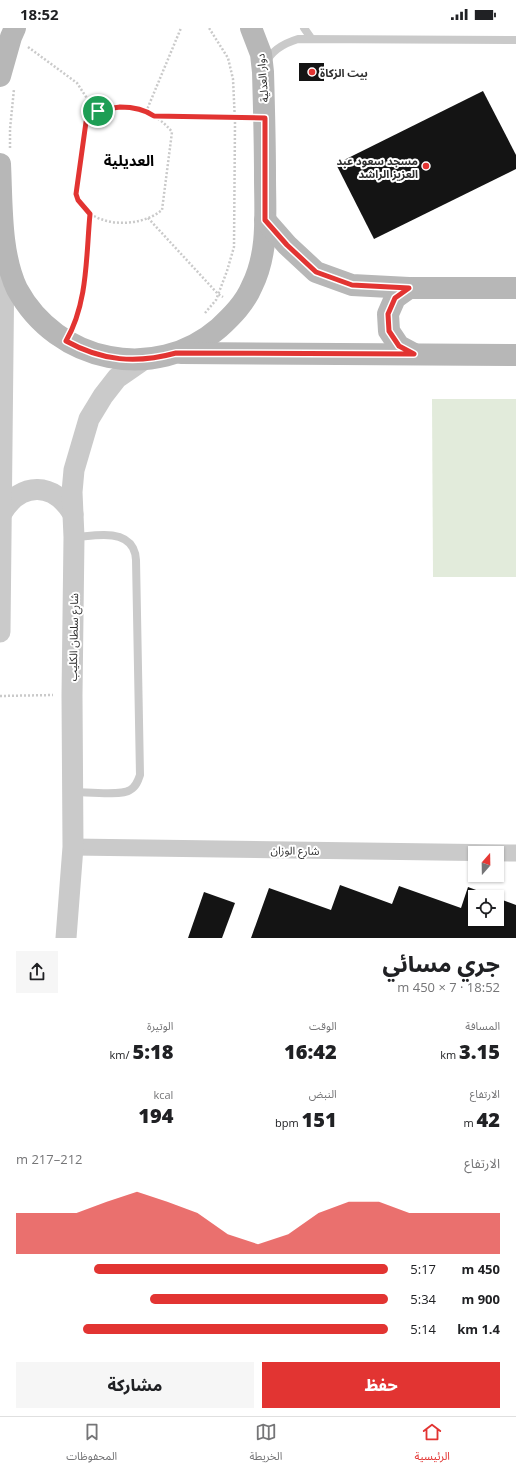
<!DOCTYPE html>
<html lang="ar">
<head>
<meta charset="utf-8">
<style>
	body { margin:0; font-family:"Open Sans","Noto Sans Arabic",sans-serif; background:#f6f6f6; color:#202124; direction:rtl; height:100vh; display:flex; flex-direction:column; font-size:15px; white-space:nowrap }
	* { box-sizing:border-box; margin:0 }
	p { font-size:13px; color:#757577 }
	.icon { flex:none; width:22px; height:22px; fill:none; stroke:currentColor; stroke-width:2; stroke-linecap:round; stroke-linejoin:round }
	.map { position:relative; height:910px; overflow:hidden; direction:ltr }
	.details { display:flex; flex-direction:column; background:#fff; flex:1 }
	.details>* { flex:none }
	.needle { width:26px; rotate:20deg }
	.fabs { position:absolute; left:468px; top:818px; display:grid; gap:8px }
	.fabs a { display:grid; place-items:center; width:36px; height:36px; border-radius:0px; background:#fff; box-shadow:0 1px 3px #0004; font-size:20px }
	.pin { position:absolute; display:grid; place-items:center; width:34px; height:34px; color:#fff; margin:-17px; border:2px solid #fff; border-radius:50%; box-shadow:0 1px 4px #0007 }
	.round { display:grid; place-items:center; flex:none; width:42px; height:42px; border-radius:0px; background:#f6f6f6 }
	.overview { display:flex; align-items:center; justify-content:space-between; height:68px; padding:0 16px }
	h1 { font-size:22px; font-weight:800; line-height:30px }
	.metrics { display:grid; grid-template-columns:repeat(3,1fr); gap:6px; height:68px; padding:4px 16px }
	.metrics div { display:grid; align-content:center }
	.metrics b { font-size:20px; font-weight:800 }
	.metrics small { font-size:11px; font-weight:400 }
	.metrics p { font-size:11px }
	.chart { height:112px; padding:8px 16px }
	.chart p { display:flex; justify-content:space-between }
	.chart svg { width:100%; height:72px; margin-top:4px; fill:#e23432; opacity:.7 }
	.primary-button { display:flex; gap:8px; margin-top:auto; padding:8px 16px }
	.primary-button a { flex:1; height:46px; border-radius:0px; background:#e23432; color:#fff; font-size:16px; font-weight:800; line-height:46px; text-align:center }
	.primary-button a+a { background:#f6f6f6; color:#202124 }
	ul { padding:0 16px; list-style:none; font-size:13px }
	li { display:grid; grid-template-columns:64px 48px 1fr; align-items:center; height:30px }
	li i { height:10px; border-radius:5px; background:#e23432 }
	.status { display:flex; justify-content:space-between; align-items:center; height:28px; padding:0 20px; background:#fff; direction:ltr }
	.status svg { height:11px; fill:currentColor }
	.tab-bar { display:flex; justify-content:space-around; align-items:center; height:56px; border-top:1px solid #e0e0e0; background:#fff; font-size:11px; color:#757577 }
	.tab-bar a { display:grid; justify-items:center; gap:2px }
	.tab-bar .active { color:#e23432 }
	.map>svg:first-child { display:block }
	.green { fill:#e2ebdb }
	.building { fill:#141414 }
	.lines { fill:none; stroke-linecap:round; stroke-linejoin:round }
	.path { stroke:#cacaca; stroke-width:2.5; stroke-dasharray:2 2; stroke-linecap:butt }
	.service { stroke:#cacaca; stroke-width:8 }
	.minor { stroke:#cacaca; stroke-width:17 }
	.tertiary { stroke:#cacaca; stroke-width:21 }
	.secondary { stroke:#b7b7b7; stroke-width:22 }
	.route-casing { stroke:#fff; stroke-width:8 }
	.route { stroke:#e23432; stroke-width:5 }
	.poi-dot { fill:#e23432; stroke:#fff; stroke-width:1.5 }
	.labels { text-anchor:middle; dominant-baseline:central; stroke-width:4; stroke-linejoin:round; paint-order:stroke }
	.poi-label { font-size:11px; font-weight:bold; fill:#2d2d2d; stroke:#fff; text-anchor:start }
	.street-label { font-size:11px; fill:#2d2d2d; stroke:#fff }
	.district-label { font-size:15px; font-weight:bold; fill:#000; stroke:#fff }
</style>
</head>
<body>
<div class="status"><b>18:52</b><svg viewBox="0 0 49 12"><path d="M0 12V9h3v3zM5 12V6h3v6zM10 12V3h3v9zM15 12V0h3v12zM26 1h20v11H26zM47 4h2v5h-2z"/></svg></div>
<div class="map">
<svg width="516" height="910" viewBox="0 0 516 910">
	<rect width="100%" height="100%" fill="#fff"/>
	<polygon class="green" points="432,371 516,371 516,549 433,549"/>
	<g class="building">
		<rect x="299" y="35" width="25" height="18"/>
		<polygon points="483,63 516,127 516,141 374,211 336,136"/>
		<polygon points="340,857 392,876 399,858 461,880 468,859 495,869 475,869 475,891 497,891 497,870 516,877 516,910 251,910 269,860 331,882"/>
		<polygon points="204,864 235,875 222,910 188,910"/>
	</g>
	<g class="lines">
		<g class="path">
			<polyline points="28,19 77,55 92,78 97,83"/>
			<path d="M120,79c20,1 39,8 52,25l-10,78c-24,20 -76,18 -86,-16l10,-72c7,-12 21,-13 34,-15z"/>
			<polyline points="146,84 181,0"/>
			<polyline points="154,88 245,90"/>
			<polyline points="10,120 10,101 14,61"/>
			<polyline points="148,190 218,266 223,269"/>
			<polyline points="205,285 216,272 227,243 234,219 235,94 233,51 228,30 209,0"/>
			<path d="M74,296c13,-35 13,-74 17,-110"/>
			<polyline points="0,668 53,667"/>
		</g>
		<g class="service">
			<polyline points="304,0 311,10"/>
			<path d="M266,35c6,-14 19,-20 32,-24l218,1"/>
			<path d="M74,764c12,0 48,4 56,-2 6,-3 8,-9 10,-15l-4,-215c0,-4 -1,-8 -3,-12 -10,-19 -40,-12 -58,-11"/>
		</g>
		<polyline class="minor" points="73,819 516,825"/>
		<g class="tertiary">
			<path d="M2,485c19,-32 52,-31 71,1"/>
			<polyline points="0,604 4,228"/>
			<polyline points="66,910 73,819 72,667 74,509 72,464 74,442 89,391 103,368 117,350 143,332"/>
		</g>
		<g class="secondary">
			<polyline points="0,48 11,9 15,0"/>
			<path d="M0,136c2,40 0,89 17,125 40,74 138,94 202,39 13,-12 26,-25 33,-42 17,-34 13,-73 13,-109 0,-35 -1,-70 -2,-105l-2,-18 -10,-26"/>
			<polyline points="265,192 287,217 316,244 352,257 409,260 516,260"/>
			<polyline points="409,260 395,270 388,286 389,303 399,318 414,326"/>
			<polyline points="181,325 516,327"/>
		</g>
	</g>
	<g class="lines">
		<defs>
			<path id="route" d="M120,79c11,0 24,2 34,9l111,2v102l22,25 29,27 36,13 57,3 -14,10 -7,16 1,17 10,15 15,8 -238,-1c-40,11 -74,8 -110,-12 22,-38 20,-85 24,-127l-12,-14 -2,-6 10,-72c7,-12 21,-13 34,-15z"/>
		</defs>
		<use href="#route" class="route-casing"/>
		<use href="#route" class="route"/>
	</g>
	<g class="poi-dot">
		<circle cx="312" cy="44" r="4"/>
		<circle cx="426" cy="138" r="4"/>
	</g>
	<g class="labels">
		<g class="poi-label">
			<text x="320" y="44">بيت الزكاة</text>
			<text x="418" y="132" text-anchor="end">مسجد سعود عبد<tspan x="418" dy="13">العزيز الراشد</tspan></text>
		</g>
		<g class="street-label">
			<text transform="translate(262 50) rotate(-95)">دوار العدلية</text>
			<text transform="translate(73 609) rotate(-89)">شارع سلطان الكليب</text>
			<text transform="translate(295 822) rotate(1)">شارع الوزان</text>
		</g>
		<g class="district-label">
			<text x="129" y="132">العديلية</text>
		</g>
	</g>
</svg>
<div class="fabs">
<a><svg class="needle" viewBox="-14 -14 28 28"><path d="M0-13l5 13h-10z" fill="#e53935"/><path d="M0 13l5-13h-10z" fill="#757577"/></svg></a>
<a><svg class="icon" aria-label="locate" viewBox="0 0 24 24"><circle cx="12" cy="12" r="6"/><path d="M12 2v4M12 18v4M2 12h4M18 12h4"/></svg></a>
</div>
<div class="pin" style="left:98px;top:83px;background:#1e9e55"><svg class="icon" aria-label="arrive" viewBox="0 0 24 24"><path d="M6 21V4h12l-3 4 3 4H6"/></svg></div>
</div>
<section class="details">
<div class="overview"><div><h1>جري مسائي</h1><p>18:52 · 7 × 450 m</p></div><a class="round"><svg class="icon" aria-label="share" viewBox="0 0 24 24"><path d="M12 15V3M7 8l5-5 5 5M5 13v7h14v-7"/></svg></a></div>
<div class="metrics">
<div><p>المسافة</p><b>3.15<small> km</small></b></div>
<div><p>الوقت</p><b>16:42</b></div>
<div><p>الوتيرة</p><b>5:18<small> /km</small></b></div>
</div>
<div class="metrics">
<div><p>الارتفاع</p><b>42<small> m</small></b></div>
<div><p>النبض</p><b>151<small> bpm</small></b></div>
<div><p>kcal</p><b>194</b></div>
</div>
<div class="chart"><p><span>الارتفاع</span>212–217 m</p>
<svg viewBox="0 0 160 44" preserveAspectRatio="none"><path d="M0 44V19L10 19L20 19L30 12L40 6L50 12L60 19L70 32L80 38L90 32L100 19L110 12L120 12L130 19L140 19L150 19L160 19V44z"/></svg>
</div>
<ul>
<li><b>450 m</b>5:17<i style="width:79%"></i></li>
<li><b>900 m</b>5:34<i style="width:64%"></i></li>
<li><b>1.4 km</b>5:14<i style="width:82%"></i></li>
</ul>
<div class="primary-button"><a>حفظ</a><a>مشاركة</a></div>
</section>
<nav class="tab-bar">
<a class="active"><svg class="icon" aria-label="home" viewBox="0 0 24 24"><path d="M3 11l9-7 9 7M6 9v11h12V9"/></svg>الرئيسية</a>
<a><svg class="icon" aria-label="map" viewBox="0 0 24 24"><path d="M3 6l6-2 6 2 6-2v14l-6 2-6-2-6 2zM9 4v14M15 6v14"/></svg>الخريطة</a>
<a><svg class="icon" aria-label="saved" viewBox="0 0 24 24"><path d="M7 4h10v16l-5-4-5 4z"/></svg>المحفوظات</a>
</nav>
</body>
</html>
